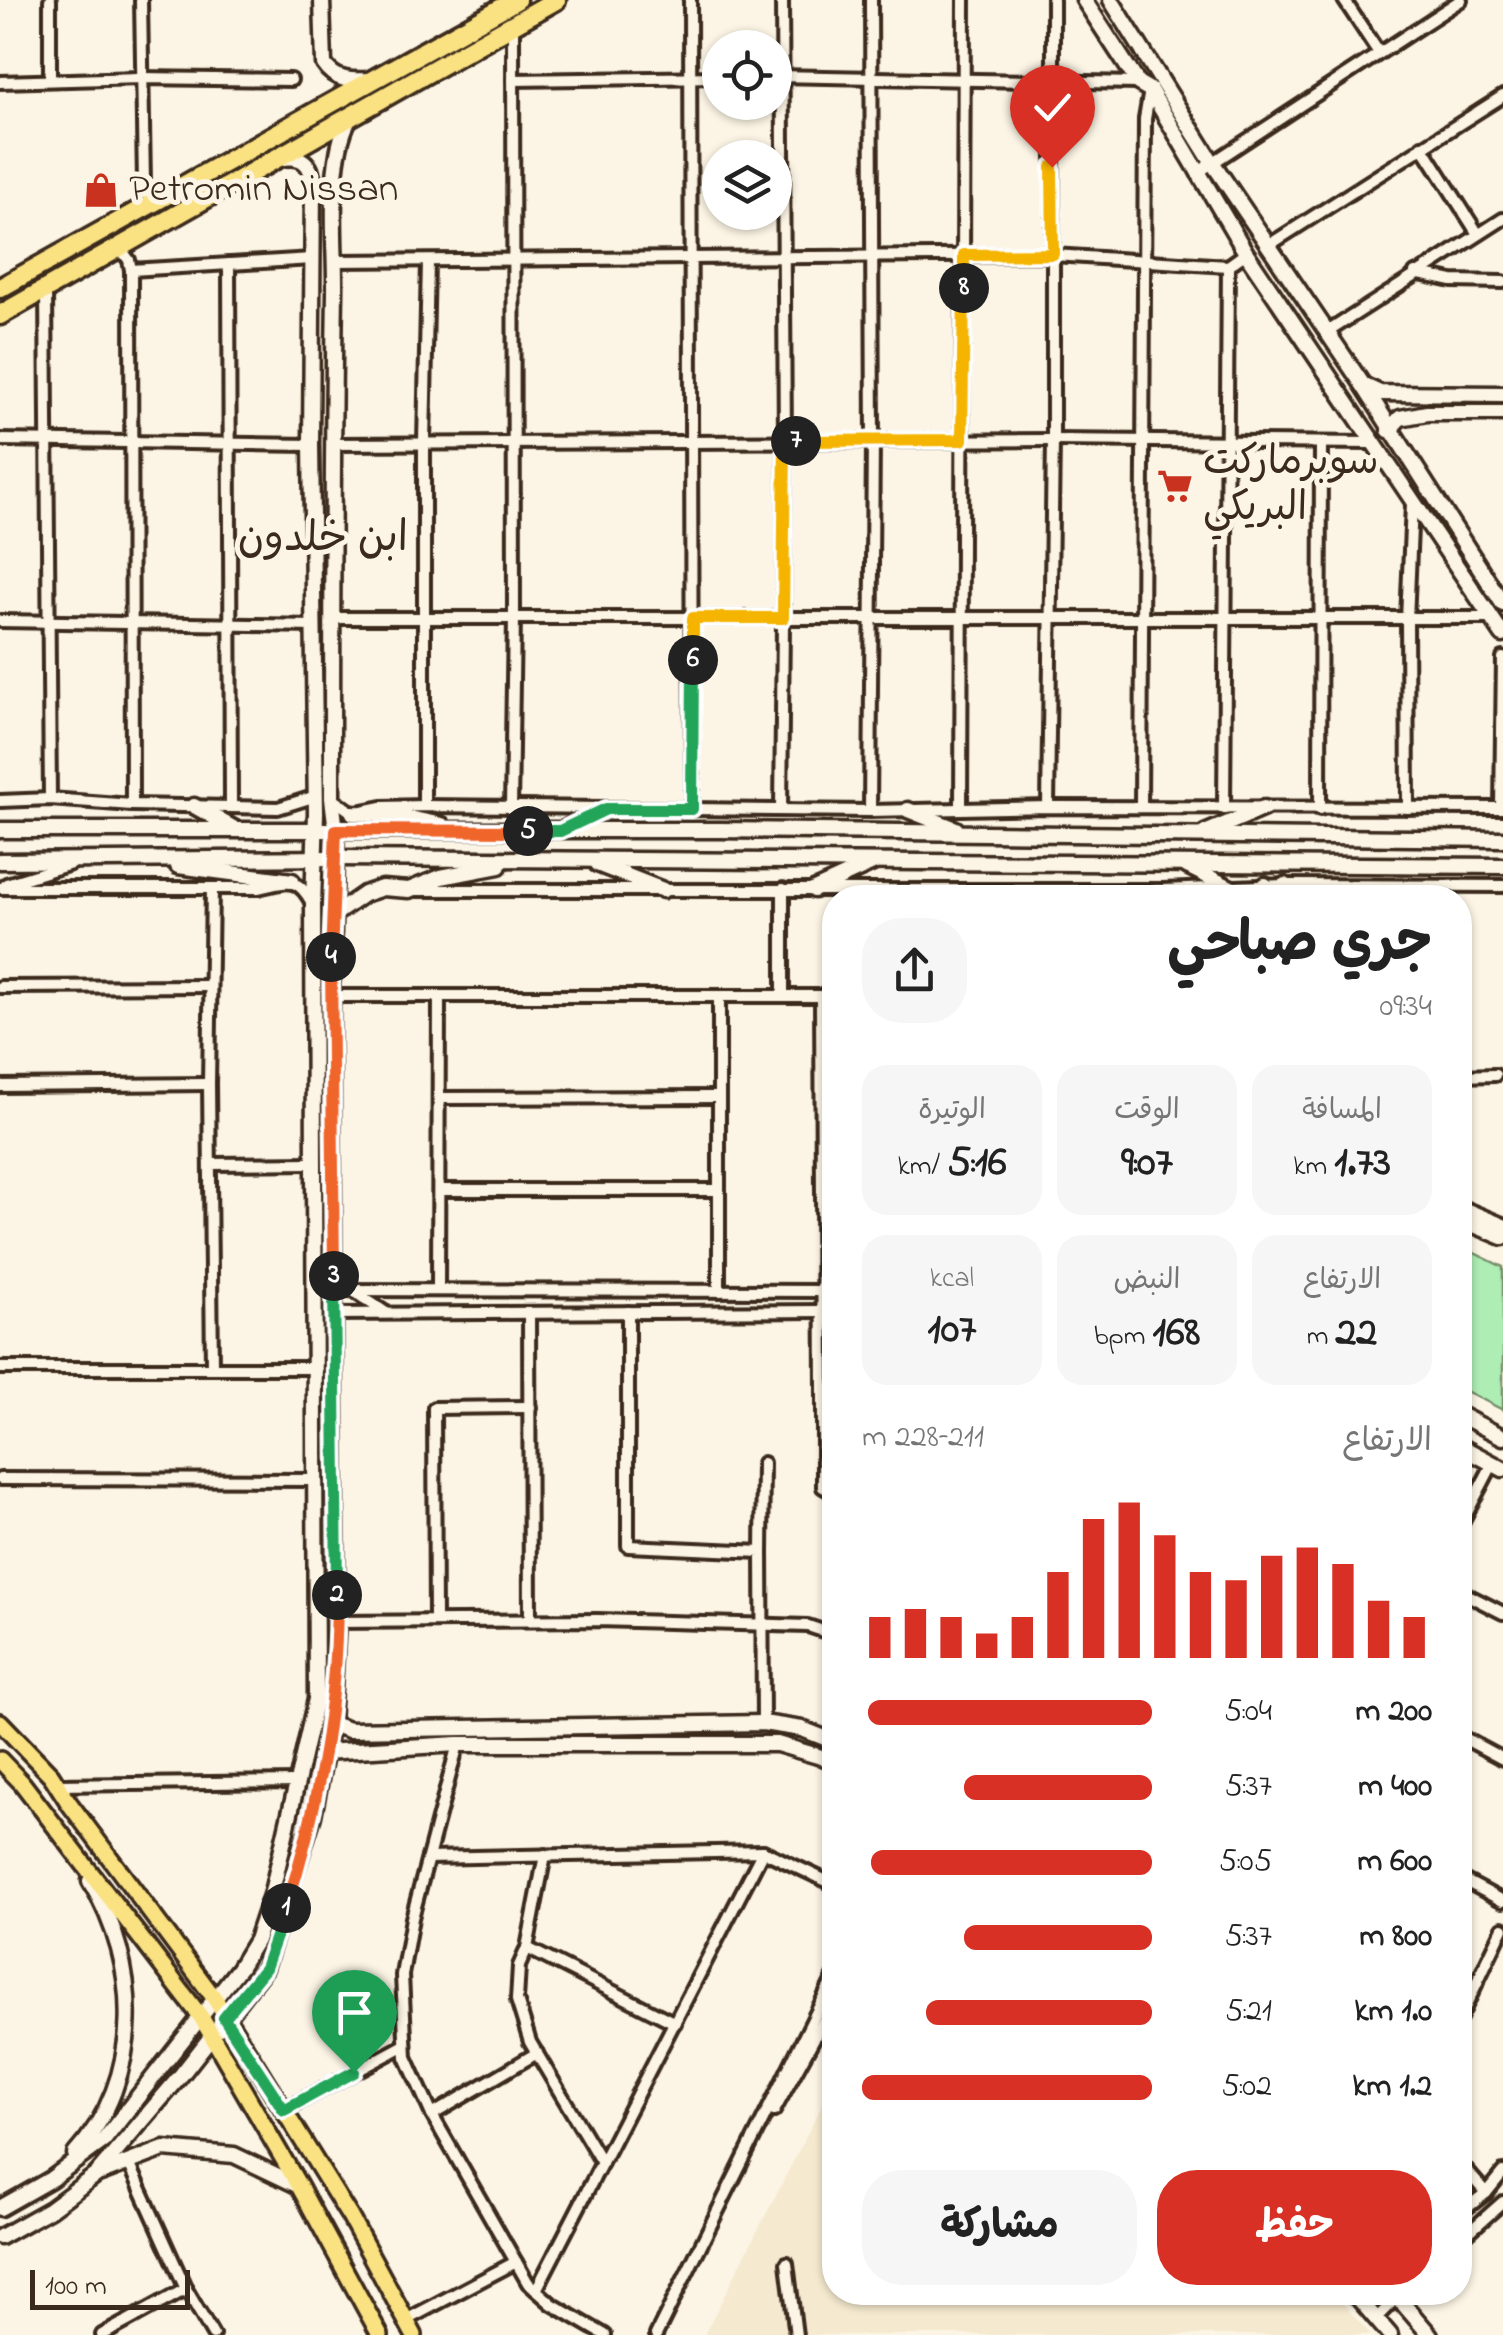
<!DOCTYPE html>
<html lang="ar">
<head>
<meta charset="utf-8">
<style>
	body { margin:0; font-family:"Indie Flower","Playpen Sans Arabic",sans-serif; background:#f6f6f6; color:#222; direction:rtl; height:100vh; display:flex; flex-direction:column; font-size:38px; white-space:nowrap }
	* { box-sizing:border-box; margin:0 }
	p { font-size:32px; color:#767676 }
	.icon { flex:none; width:55px; height:55px; fill:none; stroke:currentColor; stroke-width:2; stroke-linecap:round; stroke-linejoin:round }
	.map { position:relative; flex:1; overflow:hidden; direction:ltr }
	.drawer { position:absolute; left:822px; top:885px; width:650px; height:1420px; display:flex; flex-direction:column; background:#fff; border-radius:40px; box-shadow:0 2px 8px #0004; direction:rtl }
	.drawer>* { flex:none }
	.tools { position:absolute; left:702px; top:30px; display:grid; gap:20px }
	.tools a { display:grid; place-items:center; width:90px; height:90px; border-radius:50%; background:#fff; box-shadow:0 2px 8px #0004; font-size:50px }
	.scale { position:absolute; left:30px; bottom:25px; width:160px; box-sizing:border-box; padding-left:10px; border:5px solid #3b2a1e; border-top:0; font-size:28px; line-height:35px; white-space:nowrap; color:#3b2a1e; -webkit-text-stroke:8px #fcf5e5; paint-order:stroke }
	.pin { position:absolute; display:grid; place-items:center; width:85px; height:85px; color:#fff; margin:-102px -42px; border-radius:50% 50% 50% 0; rotate:-45deg; box-shadow:0 0 10px #0007 }
	.pin .icon { rotate:45deg }
	.km { position:absolute; width:50px; height:50px; margin:-25px; border-radius:50%; background:#222; color:#fff; font-size:28px; line-height:50px; text-align:center }
	.round { display:grid; place-items:center; flex:none; width:105px; height:105px; border-radius:40px; background:#f6f6f6 }
	.overview { display:flex; align-items:center; justify-content:space-between; height:170px; padding:0 40px }
	h1 { font-size:55px; font-weight:700; line-height:75px }
	.stats { display:grid; grid-template-columns:repeat(3,1fr); gap:15px; height:170px; padding:10px 40px }
	.stats div { display:grid; align-content:center; border-radius:25px; background:#f6f6f6; text-align:center }
	.stats b { font-size:42px; font-weight:700 }
	.stats small { font-size:28px; font-weight:400 }
	.stats p { font-size:28px }
	.chart { height:280px; padding:20px 40px }
	.chart p { display:flex; justify-content:space-between }
	.chart svg { width:100%; height:180px; margin-top:10px; stroke:#d93025; stroke-width:6 }
	.primary-button { display:flex; gap:20px; margin-top:auto; padding:20px 40px }
	.primary-button a { flex:1; height:115px; border-radius:40px; background:#d93025; color:#fff; font-size:40px; font-weight:700; line-height:115px; text-align:center }
	.primary-button a+a { background:#f6f6f6; color:#222 }
	ul { padding:0 40px; list-style:none; font-size:32px }
	li { display:grid; grid-template-columns:160px 120px 1fr; align-items:center; height:75px }
	li i { height:25px; border-radius:12px; background:#d93025 }
	.map>svg:first-child { display:block }
	.built { fill:#f5e9cf }
	.green { fill:#aeedb4; stroke:#748c69; stroke-width:2.5 }
	.lines { fill:none; stroke-linecap:round; stroke-linejoin:round }
	.street-casing { stroke:#3b2a1e; stroke-width:18 }
	.secondary-casing { stroke:#3b2a1e; stroke-width:21 }
	.primary-casing { stroke:#3b2a1e; stroke-width:22 }
	.highway-casing { stroke:#3b2a1e; stroke-width:25 }
	.street { stroke:#fcf5e5; stroke-width:10 }
	.secondary { stroke:#fcf5e5; stroke-width:14 }
	.primary { stroke:#fae181; stroke-width:15 }
	.highway { stroke:#fae181; stroke-width:18 }
	.split-1-casing { stroke:#fff; stroke-width:20 }
	.split-2-casing { stroke:#fff; stroke-width:20 }
	.split-3-casing { stroke:#fff; stroke-width:20 }
	.split-4-casing { stroke:#fff; stroke-width:20 }
	.split-5-casing { stroke:#fff; stroke-width:20 }
	.split-6-casing { stroke:#fff; stroke-width:20 }
	.split-7-casing { stroke:#fff; stroke-width:20 }
	.split-8-casing { stroke:#fff; stroke-width:20 }
	.split-9-casing { stroke:#fff; stroke-width:20 }
	.split-1 { stroke:#22a559; stroke-width:12 }
	.split-2 { stroke:#f0652b; stroke-width:12 }
	.split-3 { stroke:#22a559; stroke-width:12 }
	.split-4 { stroke:#f0652b; stroke-width:12 }
	.split-5 { stroke:#f0652b; stroke-width:12 }
	.split-6 { stroke:#22a559; stroke-width:12 }
	.split-7 { stroke:#f5b400; stroke-width:12 }
	.split-8 { stroke:#f5b400; stroke-width:12 }
	.split-9 { stroke:#f5b400; stroke-width:12 }
	.labels { text-anchor:middle; dominant-baseline:central; stroke-width:10; stroke-linejoin:round; paint-order:stroke }
	.poi-label { font-size:40px; fill:#3b2a1e; stroke:#fcf5e5; text-anchor:start }
	.neighbourhood-label { font-size:42px; fill:#3b2a1e; stroke:#fcf5e5 }
</style>
</head>
<body>
<div class="map">
<svg width="1503" height="2335" viewBox="0 0 1503 2335">
	<rect width="100%" height="100%" fill="#fcf5e5"/>
	<filter id="ink" filterUnits="userSpaceOnUse"><feTurbulence type="fractalNoise" baseFrequency=".01" numOctaves="2"/><feDisplacementMap in="SourceGraphic" scale="20" xChannelSelector="R" yChannelSelector="G"/><feConvolveMatrix kernelMatrix="1 2 1 2 8 2 1 2 1" color-interpolation-filters="sRGB"/></filter>
	<g filter="url(#ink)">
		<polygon class="built" points="835,2080 835,2292 1333,2293 1371,2335 704,2335"/>
		<polygon class="green" points="1460,1246 1503,1267 1503,1410 1460,1388"/>
		<g class="lines">
			<defs>
				<g id="street">
					<polyline points="50,0 50,79"/>
					<polyline points="141,0 144,183 150,203"/>
					<polyline points="690,0 692,809"/>
					<polyline points="1344,0 1379,53"/>
					<polyline points="775,76 1138,83"/>
					<polyline points="513,80 720,77"/>
					<polyline points="0,82 141,78 291,80"/>
					<polyline points="1422,146 1478,234"/>
					<polyline points="1197,173 1461,0"/>
					<polyline points="1269,245 1503,96"/>
					<polyline points="120,248 129,260 131,270 132,805"/>
					<polyline points="336,261 1053,255 1228,266 1246,253"/>
					<polyline points="229,264 231,805"/>
					<polyline points="131,270 312,259"/>
					<polyline points="1415,273 1452,281 1503,282"/>
					<polyline points="46,290 50,799"/>
					<polyline points="1326,333 1503,219"/>
					<polyline points="0,440 311,445"/>
					<polyline points="332,444 1053,440 1371,443"/>
					<polyline points="333,618 1492,618"/>
					<polyline points="0,621 315,626"/>
					<polyline points="332,798 353,813 382,807 424,806 870,811 1048,807 1503,808"/>
					<polyline points="0,801 50,799 132,805 278,808 316,796"/>
					<polyline points="424,806 424,442 428,262"/>
					<polyline points="1048,807 1053,440 1053,0"/>
					<polyline points="1141,807 1145,119 1150,90"/>
					<polyline points="1408,808 1407,620 1412,504"/>
					<polyline points="1501,808 1503,658"/>
					<polyline points="511,809 514,618 513,27"/>
					<polyline points="781,809 785,440 782,0"/>
					<polyline points="961,809 964,0"/>
					<polyline points="1224,809 1228,266"/>
					<polyline points="1320,809 1321,444"/>
					<polyline points="870,811 873,441 871,0"/>
					<polyline points="6,884 71,864"/>
					<path d="M0,888h258c29,-6 38,-14 54,15"/>
					<polyline points="212,888 209,1084 212,1367"/>
					<polyline points="783,889 783,996"/>
					<polyline points="415,890 1163,890 1285,885 1503,886"/>
					<polyline points="0,987 210,986"/>
					<polyline points="331,996 835,996"/>
					<polyline points="719,996 719,1291"/>
					<polyline points="821,996 823,1388 835,1394"/>
					<polyline points="1460,1076 1495,1075"/>
					<polyline points="0,1086 209,1084"/>
					<polyline points="439,1098 719,1097"/>
					<polyline points="210,1164 313,1163"/>
					<polyline points="439,1190 719,1190"/>
					<polyline points="334,1290 822,1291"/>
					<polyline points="352,1290 386,1313"/>
					<polyline points="438,1290 439,996"/>
					<polyline points="628,1312 628,1546 762,1552 763,1723"/>
					<polyline points="529,1313 530,1620"/>
					<polyline points="334,1314 822,1311"/>
					<polyline points="0,1368 314,1368"/>
					<polyline points="823,1388 823,1487 835,1494"/>
					<polyline points="0,1479 315,1480"/>
					<polyline points="1460,1526 1493,1463"/>
					<polyline points="762,1552 763,1463"/>
					<polyline points="1460,1591 1503,1613"/>
					<polyline points="435,1621 434,1408 530,1407"/>
					<polyline points="337,1622 598,1620 808,1626 835,1635"/>
					<polyline points="1460,1736 1503,1759"/>
					<polyline points="458,1744 412,1918 402,1975 406,2057 432,2115 528,2283 552,2304 605,2335"/>
					<polyline points="57,1785 296,1782"/>
					<polyline points="545,1855 527,1948 519,1966 517,2000 530,2042 602,2163"/>
					<polyline points="428,1858 763,1851 835,1885"/>
					<polyline points="1460,1878 1503,1901"/>
					<polyline points="527,1948 675,2023"/>
					<polyline points="1460,2018 1503,1928"/>
					<polyline points="284,2110 405,2045"/>
					<polyline points="774,2111 835,2000"/>
					<polyline points="432,2115 537,2053"/>
					<polyline points="129,2163 186,2289"/>
					<polyline points="1460,2163 1486,2193"/>
					<polyline points="1460,2213 1486,2193 1503,2172"/>
					<polyline points="1460,2240 1503,2202"/>
					<polyline points="787,2263 796,2335"/>
					<polyline points="536,2290 763,1851"/>
					<polyline points="1376,2319 1400,2295"/>
					<polyline points="406,2320 516,2262"/>
					<polyline points="102,2335 186,2289 213,2335"/>
					<polyline points="656,2335 835,1975"/>
				</g>
				<g id="secondary">
					<path d="M322,0l2,64c11,17 27,17 45,16"/>
					<polyline points="1084,0 1138,83 1150,90 1246,253 1503,635"/>
					<polyline points="1111,0 1212,162 1363,385 1503,604"/>
					<polyline points="1365,386 1380,393 1503,394"/>
					<polyline points="1389,430 1400,418 1427,413 1503,413"/>
					<polyline points="194,806 235,829"/>
					<polyline points="908,810 956,829"/>
					<polyline points="353,813 399,816 442,825"/>
					<polyline points="566,828 605,809"/>
					<polyline points="0,830 720,830 1503,839"/>
					<polyline points="1205,833 1264,808"/>
					<polyline points="0,861 336,858 1503,866"/>
					<polyline points="597,864 663,890"/>
					<polyline points="178,866 292,881"/>
					<polyline points="1187,866 1233,889"/>
					<polyline points="1265,885 1265,898"/>
					<polyline points="1285,885 1285,898"/>
					<polyline points="814,890 873,863"/>
					<polyline points="331,917 364,894 382,888 409,890 441,877 499,866"/>
					<polyline points="1460,1208 1503,1226"/>
					<polyline points="1460,1219 1503,1237"/>
					<polyline points="1460,1415 1503,1437"/>
					<polyline points="1460,1446 1503,1469"/>
					<polyline points="331,1724 349,1730 763,1723 802,1729 835,1742"/>
					<polyline points="323,1752 458,1744 777,1744 835,1761"/>
					<path d="M75,2154c69,-75 66,-189 15,-273"/>
					<polyline points="101,2173 164,2149 234,2155 299,2186"/>
					<path d="M0,2208l51,-29 53,-39 135,-172 17,-28 16,-48 44,-193 -3,-795 3,-91 -5,-368 2,-260c-1,-23 -12,-31 -34,-26"/>
					<path d="M0,2237l50,-28 46,-34 82,-96 87,-111 48,-152 18,-92 6,-102 -6,-626 5,-165 -4,-33c0,-168 0,-337 3,-505 1,-50 -9,-129 14,-174"/>
					<polyline points="1353,2292 1390,2335"/>
					<polyline points="1393,2292 1430,2335"/>
				</g>
				<g id="primary">
					<polyline points="0,1722 51,1775 69,1803 215,1999 350,2217 414,2335"/>
					<polyline points="0,1760 22,1783 201,2017 299,2186 380,2335"/>
				</g>
				<g id="highway">
					<polyline points="0,288 516,0"/>
					<polyline points="0,315 556,0"/>
				</g>
			</defs>
			<use href="#street" class="street-casing"/>
			<use href="#secondary" class="secondary-casing"/>
			<use href="#primary" class="primary-casing"/>
			<use href="#highway" class="highway-casing"/>
			<use href="#street" class="street"/>
			<use href="#secondary" class="secondary"/>
			<use href="#primary" class="primary"/>
			<use href="#highway" class="highway"/>
		</g>
	</g>
	<g class="lines" filter="url(#ink)">
		<defs>
			<polyline id="split-1" points="286,1908 265,1968 224,2018 284,2110 354,2072"/>
			<path id="split-2" d="M286,1908c33,-102 51,-207 51,-313"/>
			<polyline id="split-3" points="334,1276 337,1595"/>
			<polyline id="split-4" points="331,957 334,1276"/>
			<polyline id="split-5" points="331,957 336,830 528,831"/>
			<polyline id="split-6" points="528,831 560,831 606,809 692,809 693,660"/>
			<polyline id="split-7" points="693,660 693,618 783,618 785,440 796,441"/>
			<polyline id="split-8" points="796,441 962,440 964,288"/>
			<polyline id="split-9" points="964,288 964,255 1053,254 1052,167"/>
		</defs>
		<use href="#split-1" class="split-1-casing"/>
		<use href="#split-2" class="split-2-casing"/>
		<use href="#split-3" class="split-3-casing"/>
		<use href="#split-4" class="split-4-casing"/>
		<use href="#split-5" class="split-5-casing"/>
		<use href="#split-6" class="split-6-casing"/>
		<use href="#split-7" class="split-7-casing"/>
		<use href="#split-8" class="split-8-casing"/>
		<use href="#split-9" class="split-9-casing"/>
		<use href="#split-1" class="split-1"/>
		<use href="#split-2" class="split-2"/>
		<use href="#split-3" class="split-3"/>
		<use href="#split-4" class="split-4"/>
		<use href="#split-5" class="split-5"/>
		<use href="#split-6" class="split-6"/>
		<use href="#split-7" class="split-7"/>
		<use href="#split-8" class="split-8"/>
		<use href="#split-9" class="split-9"/>
	</g>
	<defs>
		<symbol id="shop-bare" viewBox="-9 -9 18 18"><path d="M-5-2.5h2.3a2.7 3.5 0 0 1 5.4 0H5L5.5 6h-11ZM-1.5-2.5h3a1.5 2.3 0 0 0-3 0Z" fill="#c8321e" stroke="#fcf5e5" stroke-width="2.5" paint-order="stroke"/></symbol>
		<symbol id="supermarket-bare" viewBox="-9 -9 18 18"><path d="M-6-5.5h2.5l.6 2H6L4.5 2H-2.5L-4.4-4H-6ZM-1.5 3.2a1.3 1.3 0 1 0 .1 0ZM3 3.2a1.3 1.3 0 1 0 .1 0Z" fill="#c8321e" stroke="#fcf5e5" stroke-width="2.5" paint-order="stroke"/></symbol>
	</defs>
	<g fill-rule="evenodd">
		<use href="#shop-bare" x="76" y="165" width="50" height="50"/>
		<use href="#supermarket-bare" x="1150" y="461" width="50" height="50"/>
	</g>
	<g class="labels">
		<g class="poi-label">
			<text x="129" y="190">Petromin Nissan</text>
			<text x="1203" y="463">سوبرماركت<tspan x="1203" dy="46">البريكي</tspan></text>
		</g>
		<g class="neighbourhood-label">
			<text x="323" y="539">ابن خلدون</text>
		</g>
	</g>
</svg>
<div class="tools">
<a><svg class="icon" aria-label="locate" viewBox="0 0 24 24"><circle cx="12" cy="12" r="6"/><path d="M12 2v4M12 18v4M2 12h4M18 12h4"/></svg></a>
<a><svg class="icon" aria-label="layers" viewBox="0 0 24 24"><path d="M12 4l9 5-9 5-9-5zM3 14l9 5 9-5"/></svg></a>
</div>
<div class="scale">100 m</div>
<div class="pin" style="left:354px;top:2072px;background:#1e9e55"><svg class="icon" aria-label="arrive" viewBox="0 0 24 24"><path d="M6 21V4h12l-3 4 3 4H6"/></svg></div>
<div class="pin" style="left:1052px;top:167px;background:#d93025"><svg class="icon" aria-label="check" viewBox="0 0 24 24"><path d="M5 12l5 5 9-10"/></svg></div>
<b class="km" style="left:286px;top:1908px">1</b>
<b class="km" style="left:337px;top:1595px">2</b>
<b class="km" style="left:334px;top:1276px">3</b>
<b class="km" style="left:331px;top:957px">4</b>
<b class="km" style="left:528px;top:831px">5</b>
<b class="km" style="left:693px;top:660px">6</b>
<b class="km" style="left:796px;top:441px">7</b>
<b class="km" style="left:964px;top:288px">8</b>
<section class="drawer">
<div class="overview"><div><h1>جري صباحي</h1><p>09:34</p></div><a class="round"><svg class="icon" aria-label="share" viewBox="0 0 24 24"><path d="M12 15V3M7 8l5-5 5 5M5 13v7h14v-7"/></svg></a></div>
<div class="stats">
<div><p>المسافة</p><b>1.73<small> km</small></b></div>
<div><p>الوقت</p><b>9:07</b></div>
<div><p>الوتيرة</p><b>5:16<small> /km</small></b></div>
</div>
<div class="stats">
<div><p>الارتفاع</p><b>22<small> m</small></b></div>
<div><p>النبض</p><b>168<small> bpm</small></b></div>
<div><p>kcal</p><b>107</b></div>
</div>
<div class="chart"><p><span>الارتفاع</span>211–228 m</p>
<svg viewBox="0 0 160 44" preserveAspectRatio="none"><path d="M5 44V34M15 44V32M25 44V34M35 44V38M45 44V34M55 44V23M65 44V10M75 44V6M85 44V14M95 44V23M105 44V25M115 44V19M125 44V17M135 44V21M145 44V30M155 44V34"/></svg>
</div>
<ul>
<li><b>200 m</b>5:04<i style="width:98%"></i></li>
<li><b>400 m</b>5:37<i style="width:65%"></i></li>
<li><b>600 m</b>5:05<i style="width:97%"></i></li>
<li><b>800 m</b>5:37<i style="width:65%"></i></li>
<li><b>1.0 km</b>5:21<i style="width:78%"></i></li>
<li><b>1.2 km</b>5:02<i style="width:100%"></i></li>
</ul>
<div class="primary-button"><a>حفظ</a><a>مشاركة</a></div>
</section>
</div>
</body>
</html>
